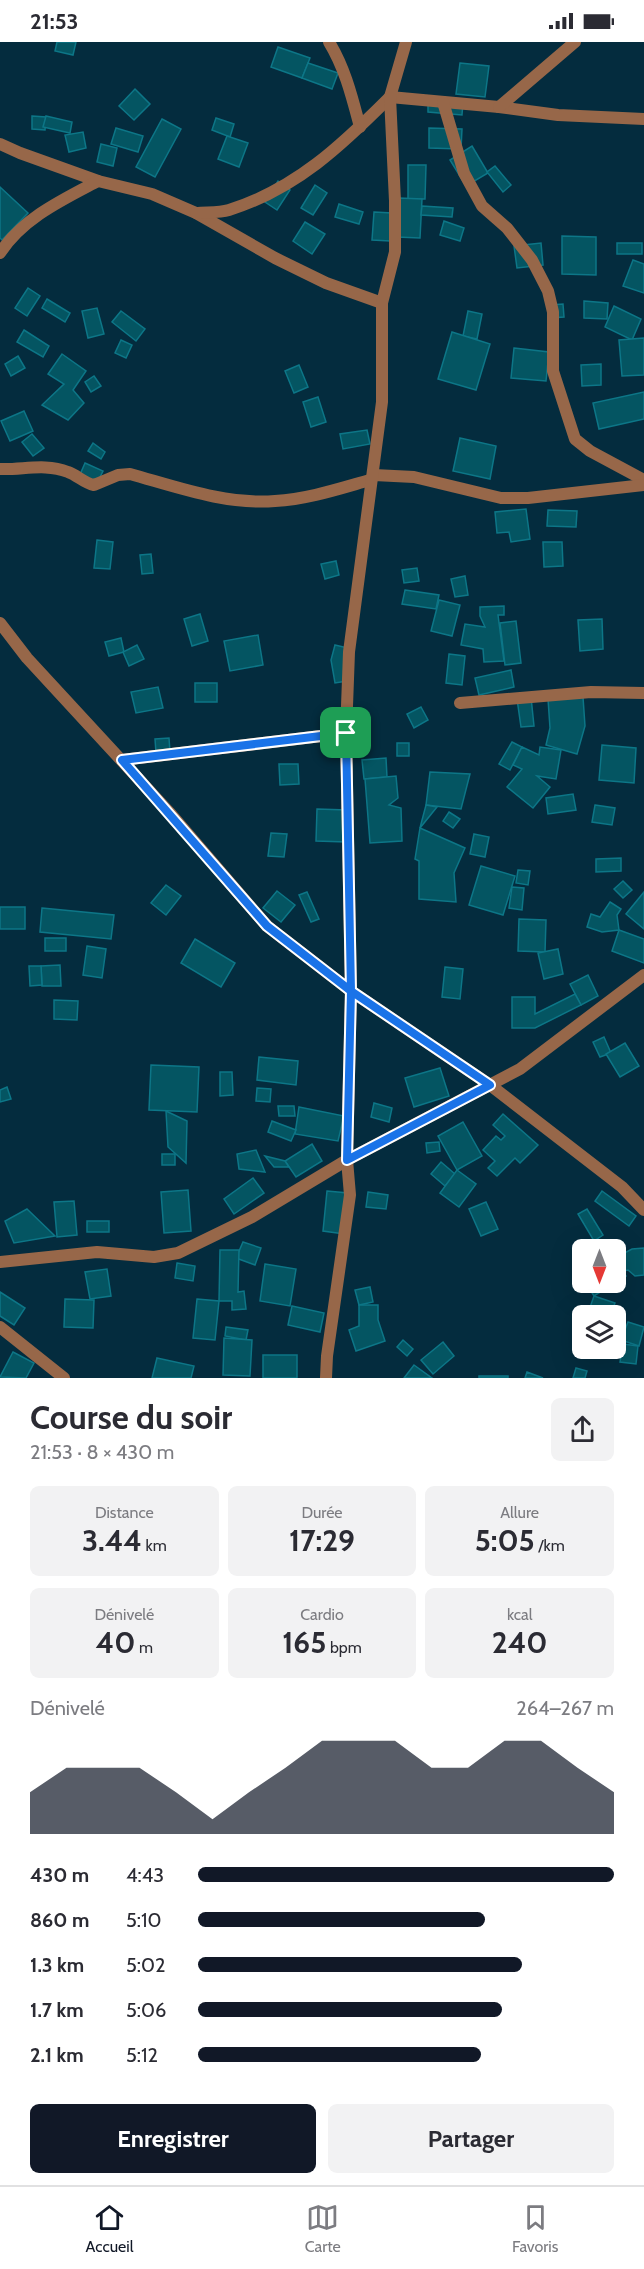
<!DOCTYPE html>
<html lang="fr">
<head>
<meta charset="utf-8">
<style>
	body { margin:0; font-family:Cabin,sans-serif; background:#f2f2f3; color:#2b2b33; height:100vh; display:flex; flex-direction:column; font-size:22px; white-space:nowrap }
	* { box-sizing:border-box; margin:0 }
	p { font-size:20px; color:#7c7c81 }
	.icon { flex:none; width:33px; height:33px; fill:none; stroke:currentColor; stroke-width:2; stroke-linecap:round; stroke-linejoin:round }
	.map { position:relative; height:1336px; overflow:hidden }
	.details { display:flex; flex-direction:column; background:#fff; flex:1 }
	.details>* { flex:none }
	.needle { width:39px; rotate:180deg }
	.buttons { position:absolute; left:572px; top:1197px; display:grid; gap:12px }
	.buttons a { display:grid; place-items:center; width:54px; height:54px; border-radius:9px; background:#fff; box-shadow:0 6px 24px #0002; font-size:30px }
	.pin { position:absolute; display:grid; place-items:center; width:51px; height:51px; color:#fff; margin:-26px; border-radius:12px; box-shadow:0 3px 9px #0006 }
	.round { display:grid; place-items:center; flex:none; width:63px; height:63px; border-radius:9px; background:#f2f2f3 }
	.headline { display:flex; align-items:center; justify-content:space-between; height:102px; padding:0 30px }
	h1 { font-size:33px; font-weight:800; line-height:45px }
	.stats { display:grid; grid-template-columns:repeat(3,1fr); gap:9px; height:102px; padding:6px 30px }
	.stats div { display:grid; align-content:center; border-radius:9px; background:#f2f2f3; text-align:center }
	.stats b { font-size:30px; font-weight:800 }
	.stats small { font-size:16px; font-weight:400 }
	.stats p { font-size:16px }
	.chart { height:168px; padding:12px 30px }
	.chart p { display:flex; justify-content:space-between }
	.chart svg { width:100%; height:108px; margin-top:6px; fill:#111827; opacity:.7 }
	.cta { display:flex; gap:12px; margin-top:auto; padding:12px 30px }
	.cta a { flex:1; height:69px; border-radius:9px; background:#111827; color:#fff; font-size:24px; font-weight:800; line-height:69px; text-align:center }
	.cta a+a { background:#f2f2f3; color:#2b2b33 }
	ul { padding:0 30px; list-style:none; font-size:20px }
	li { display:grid; grid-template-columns:96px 72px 1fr; align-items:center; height:45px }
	li i { height:15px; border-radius:8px; background:#111827 }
	.status { display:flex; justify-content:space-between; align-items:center; height:42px; padding:0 30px; background:#fff; direction:ltr }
	.status svg { height:16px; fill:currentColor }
	.menu { display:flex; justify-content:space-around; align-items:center; height:84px; border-top:2px solid #e1e1e2; background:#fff; font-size:16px; color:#7c7c81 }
	.menu a { display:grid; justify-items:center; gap:3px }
	.menu .on { color:#111827 }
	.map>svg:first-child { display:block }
	.building { fill:#045562; stroke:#0d7687; stroke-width:1.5 }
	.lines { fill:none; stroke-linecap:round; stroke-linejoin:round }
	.street { stroke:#976749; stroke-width:12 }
	.route-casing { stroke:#fff; stroke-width:12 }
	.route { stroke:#1a73e8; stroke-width:8 }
</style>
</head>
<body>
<div class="status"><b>21:53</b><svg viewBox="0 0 49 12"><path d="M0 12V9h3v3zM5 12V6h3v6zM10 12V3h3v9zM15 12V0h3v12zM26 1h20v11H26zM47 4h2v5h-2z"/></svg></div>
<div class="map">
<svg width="644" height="1336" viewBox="0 0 644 1336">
	<rect width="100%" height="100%" fill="#042c3e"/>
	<g class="building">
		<polygon points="57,0 76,0 73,13 55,9"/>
		<polygon points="278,5 310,16 302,36 271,25"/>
		<polygon points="308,21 338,31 332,47 302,36"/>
		<polygon points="460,21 489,24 485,55 456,52"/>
		<polygon points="135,47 150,62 134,78 119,64"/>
		<polygon points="428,57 463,60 462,73 428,70"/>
		<polygon points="32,74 46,75 45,88 32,87"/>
		<polygon points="46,74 72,80 70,91 43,85"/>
		<polygon points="216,76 234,82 230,95 212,88"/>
		<polygon points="162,77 181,87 155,135 136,125"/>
		<polygon points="116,86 143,94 138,110 111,102"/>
		<polygon points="429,86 462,87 461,107 429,106"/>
		<polygon points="83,90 86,106 69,110 65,93"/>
		<polygon points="227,94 248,101 239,125 218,117"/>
		<polygon points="101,102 117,106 113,124 97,120"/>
		<polygon points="472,104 488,131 466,144 450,118"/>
		<polygon points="408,123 426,123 425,157 408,157"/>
		<polygon points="495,124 511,143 503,150 487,130"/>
		<polygon points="278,139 290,148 277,168 265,160"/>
		<polygon points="315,143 327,151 313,173 301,166"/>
		<polygon points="0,145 28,171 2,198 0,196"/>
		<polygon points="399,156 422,157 420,196 397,195"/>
		<polygon points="339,162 363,170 359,182 335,175"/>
		<polygon points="422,164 453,166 452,175 421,173"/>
		<polygon points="374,170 392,171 390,199 372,198"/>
		<polygon points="444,179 464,186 460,199 440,193"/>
		<polygon points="305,180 325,192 312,212 293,199"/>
		<polygon points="562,194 596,195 596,233 562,232"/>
		<polygon points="541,201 543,223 517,226 514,204"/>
		<rect x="617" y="201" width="25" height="11"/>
		<polygon points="633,218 644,222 644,251 623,244"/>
		<polygon points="28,246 40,254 27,274 15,266"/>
		<polygon points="47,257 70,271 65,280 42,266"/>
		<polygon points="584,259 608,261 607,277 584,276"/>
		<polygon points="563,262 564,275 551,276 550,263"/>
		<polygon points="614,264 641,277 632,298 605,285"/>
		<polygon points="97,266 104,292 88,296 82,269"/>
		<polygon points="121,269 145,287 136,299 112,280"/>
		<polygon points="468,269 482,272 477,297 463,294"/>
		<polygon points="24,288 49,304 43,315 17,300"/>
		<polygon points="452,290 490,302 476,348 438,337"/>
		<polygon points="644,296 644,333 622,334 619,298"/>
		<polygon points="121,298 132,303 126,316 115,311"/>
		<polygon points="514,306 549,310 546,339 511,336"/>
		<polygon points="62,312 86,329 73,348 84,361 68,378 42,363 64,342 48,332"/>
		<polygon points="18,314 25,326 11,334 5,322"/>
		<polygon points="601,322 601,343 582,344 581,323"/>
		<polygon points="299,323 308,345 294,351 285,329"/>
		<polygon points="94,334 101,344 91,350 85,340"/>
		<polygon points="644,350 644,377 599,387 593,361"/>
		<polygon points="318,355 326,380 311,385 303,360"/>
		<polygon points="24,369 33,389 10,399 1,379"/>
		<polygon points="367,388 370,402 343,407 340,392"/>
		<polygon points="32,392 44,406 33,414 22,400"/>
		<polygon points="460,396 496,404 490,437 453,429"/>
		<polygon points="93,401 105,410 101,417 88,409"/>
		<polygon points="85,421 103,429 96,443 79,435"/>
		<polygon points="526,467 530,497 511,500 509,490 497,491 495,470"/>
		<polygon points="548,468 577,469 576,485 547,484"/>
		<polygon points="97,498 113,500 110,527 94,526"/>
		<polygon points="543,500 562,500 563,524 544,525"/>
		<polygon points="151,512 153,531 142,532 140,513"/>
		<polygon points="336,519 339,533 325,537 321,522"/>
		<polygon points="417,526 419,539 404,541 402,528"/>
		<polygon points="465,534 468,553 455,555 451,537"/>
		<polygon points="405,548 439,553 436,567 402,562"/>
		<polygon points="439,558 460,563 452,594 431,589"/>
		<polygon points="504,564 504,573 498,573 504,619 484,620 483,607 461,603 465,582 485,585 480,574 480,565"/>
		<polygon points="200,572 208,599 192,604 184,577"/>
		<polygon points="602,577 603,607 580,609 578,578"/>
		<polygon points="516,579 521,621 505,623 500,581"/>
		<polygon points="258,593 263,623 230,629 224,599"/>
		<polygon points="121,596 124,610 109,614 105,600"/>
		<polygon points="137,603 144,617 129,624 123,610"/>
		<polygon points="335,603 348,606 347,639 335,641 331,618"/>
		<polygon points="449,612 465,614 462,643 446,641"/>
		<polygon points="511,628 514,645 479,653 475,636"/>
		<rect x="195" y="641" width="22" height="19"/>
		<polygon points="158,645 163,666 136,671 131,650"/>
		<polygon points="531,655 534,684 521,685 517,657"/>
		<polygon points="583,655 585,684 577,712 546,703 550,686 548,657"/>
		<polygon points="421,665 428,678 414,686 407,672"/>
		<polygon points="169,696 170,710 156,711 155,697"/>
		<polygon points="512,700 522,705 510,728 499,722"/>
		<rect x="397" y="701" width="12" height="13"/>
		<polygon points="602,703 636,706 634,741 599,738"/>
		<polygon points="522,705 539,713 540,705 561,708 556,737 537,734 550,745 533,766 507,745 522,727 513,723"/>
		<polygon points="386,716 387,735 364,737 362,718"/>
		<polygon points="279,722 298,722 299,742 280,743"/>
		<polygon points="430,730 470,732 461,767 426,763"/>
		<polygon points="396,734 398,756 389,763 401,766 402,799 370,801 365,737"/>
		<polygon points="573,752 576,768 548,772 546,756"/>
		<polygon points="426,763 437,765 420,786 421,782"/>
		<polygon points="595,763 615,766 612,783 592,780"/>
		<polygon points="317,767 347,768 346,800 316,799"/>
		<polygon points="449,770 460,777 453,786 443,779"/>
		<polygon points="420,786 465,806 454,831 456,860 419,857 419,819 415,817"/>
		<polygon points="271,791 287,792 284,815 268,814"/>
		<polygon points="474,792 489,795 485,815 470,812"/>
		<polygon points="621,816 621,829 596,830 596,817"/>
		<polygon points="481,824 515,834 503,873 469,863"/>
		<polygon points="518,828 530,829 528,843 516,841"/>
		<polygon points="623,839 632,848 623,856 614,847"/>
		<polygon points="166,843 181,854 166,873 151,861"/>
		<polygon points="512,845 524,846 522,868 509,866"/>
		<polygon points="277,849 295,863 281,880 263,866"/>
		<polygon points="307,850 319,877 311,880 299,853"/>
		<polygon points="644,850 644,887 626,872"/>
		<polygon points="610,860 621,867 617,873 619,888 602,890 587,885 591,872 600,875"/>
		<rect x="0" y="865" width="25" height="22"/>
		<polygon points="42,866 114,873 111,897 40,890"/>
		<polygon points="519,877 546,878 545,910 518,909"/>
		<polygon points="619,888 644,897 644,921 612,909"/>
		<rect x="45" y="896" width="21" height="13"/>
		<polygon points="195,897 235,921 221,945 181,921"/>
		<polygon points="87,904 106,907 102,936 83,933"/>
		<polygon points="558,907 563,932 544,937 538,911"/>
		<polygon points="60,923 61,944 42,944 41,924"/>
		<polygon points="29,924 41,924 42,943 30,944"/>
		<polygon points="445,925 463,927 460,957 442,955"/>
		<polygon points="588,933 598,954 581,963 570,942"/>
		<polygon points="575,952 581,963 535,986 512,986 512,955 535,955 535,972"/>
		<polygon points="54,958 78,959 77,978 54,977"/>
		<polygon points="604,995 611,1011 600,1015 593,1000"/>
		<polygon points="625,1001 639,1024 620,1035 606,1012"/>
		<polygon points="259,1015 298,1019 296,1043 257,1038"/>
		<polygon points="151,1023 199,1025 197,1070 149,1068"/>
		<polygon points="440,1026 449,1054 414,1065 405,1036"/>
		<polygon points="220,1030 232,1030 233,1053 220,1054"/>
		<polygon points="7,1045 11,1057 0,1060 0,1048"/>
		<polygon points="257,1046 271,1047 270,1060 256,1059"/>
		<polygon points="374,1061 392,1066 389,1080 371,1075"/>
		<polygon points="278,1064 294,1064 295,1074 279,1074"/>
		<polygon points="299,1065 344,1074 338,1099 295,1092"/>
		<polygon points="166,1069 187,1079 186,1121 168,1105"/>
		<polygon points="503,1072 538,1103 520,1121 515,1116 497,1134 488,1126 495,1119 483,1108 496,1094 501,1098 505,1094 493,1083"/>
		<polygon points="272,1079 296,1088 291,1099 268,1090"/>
		<polygon points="463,1080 482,1114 457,1128 438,1094"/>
		<polygon points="439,1100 440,1109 427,1111 426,1101"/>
		<polygon points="312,1102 322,1119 296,1135 285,1119"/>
		<polygon points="256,1108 265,1130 239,1127 237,1112"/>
		<rect x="162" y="1112" width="13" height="11"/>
		<polygon points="265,1114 285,1119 289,1125 274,1125"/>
		<polygon points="441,1120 455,1132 445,1144 431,1132"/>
		<polygon points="457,1128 476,1142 459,1165 440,1151"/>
		<polygon points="253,1136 264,1151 234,1172 224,1157"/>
		<polygon points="188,1148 191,1189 164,1191 161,1150"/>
		<polygon points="327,1149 348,1151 344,1192 323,1189"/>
		<polygon points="602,1149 636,1174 629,1184 595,1159"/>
		<polygon points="368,1150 388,1153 386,1167 366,1165"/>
		<polygon points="74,1159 77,1193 57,1195 54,1160"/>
		<polygon points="486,1160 498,1187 481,1194 469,1167"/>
		<polygon points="27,1167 55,1194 14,1201 5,1179"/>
		<polygon points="587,1167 603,1193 594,1199 578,1172"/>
		<rect x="87" y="1179" width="22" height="11"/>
		<polygon points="243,1200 261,1206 255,1223 236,1216"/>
		<polygon points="644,1206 644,1233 635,1234 628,1228 623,1229 626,1234 594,1254 585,1240 615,1240 615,1216 632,1207"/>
		<polygon points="220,1208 239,1208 238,1250 244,1249 246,1267 232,1268 232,1259 219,1259"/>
		<polygon points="177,1221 195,1224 193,1239 175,1236"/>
		<polygon points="265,1222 296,1227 290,1264 260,1259"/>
		<polygon points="582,1222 582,1235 576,1226"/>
		<polygon points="107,1227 111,1254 90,1257 85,1230"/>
		<polygon points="370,1245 373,1260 359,1263 355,1248"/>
		<polygon points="0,1250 25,1266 14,1283 0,1274"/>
		<polygon points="594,1254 615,1261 610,1274 587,1274"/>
		<polygon points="65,1257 94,1258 93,1286 64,1285"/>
		<polygon points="197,1257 219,1259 215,1298 193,1296"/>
		<polygon points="359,1263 378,1263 378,1278 385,1299 356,1309 349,1288 359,1284"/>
		<polygon points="292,1264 324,1271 320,1290 288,1283"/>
		<polygon points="628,1280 644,1285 639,1304 621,1298"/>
		<polygon points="226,1285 248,1288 246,1298 225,1294"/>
		<polygon points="224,1296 252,1298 250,1334 223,1333"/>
		<polygon points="403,1298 413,1307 407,1314 397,1305"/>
		<polygon points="443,1300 454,1314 433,1332 421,1318"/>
		<polygon points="623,1302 638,1304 636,1322 620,1320"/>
		<polygon points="13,1310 34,1321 26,1336 0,1335"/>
		<rect x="263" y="1313" width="34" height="23"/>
		<polygon points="157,1316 194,1324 191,1336 152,1336"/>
		<polygon points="414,1323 432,1336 404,1336"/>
		<polygon points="576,1326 587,1329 585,1336 573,1336"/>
		<polygon points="527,1330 543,1336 525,1336"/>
		<rect x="479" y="1334" width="29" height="2"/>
	</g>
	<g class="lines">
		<g class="street">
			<path d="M329,0c16,26 23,55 31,85"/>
			<polyline points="390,55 499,65 558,73 644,77"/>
			<polyline points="443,60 464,131 482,164 507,186 532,218 548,249 553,270 553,329 575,397 590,409 644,438"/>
			<polyline points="499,65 575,0"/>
			<polyline points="0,102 20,111 98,139 152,152 196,171 275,216 326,241 382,261"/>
			<path d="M196,171c11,-1 23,0 33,-3 67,-21 113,-65 161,-113"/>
			<path d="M0,211c23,-35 62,-53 98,-72"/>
			<path d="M0,427c23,1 45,-6 68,3 9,3 16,11 26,13l24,-10 12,-1c47,13 96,31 145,27 33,-2 63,-12 95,-21l4,-5 40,2 87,21h27l116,-13"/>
			<polyline points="0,581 27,616 169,770 267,884 351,949 490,1043 622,1145 644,1168"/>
			<polyline points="460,661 591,650 644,651"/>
			<polyline points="122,718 346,691"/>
			<polyline points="0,1220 97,1210 154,1215 178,1211 252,1175 347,1118 520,1027 644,933"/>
			<polyline points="0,1285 64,1336"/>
			<polyline points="326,1336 327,1314 350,1153 347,1118 351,949 346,691 349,610 382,360 382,261 395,210 395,159 390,55 406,0"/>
		</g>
	</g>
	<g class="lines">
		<defs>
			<polyline id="route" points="346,691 351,949 347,1118 490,1043 351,949 267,884 122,718 346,691"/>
		</defs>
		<use href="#route" class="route-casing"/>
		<use href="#route" class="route"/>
	</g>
</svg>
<div class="buttons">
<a><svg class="needle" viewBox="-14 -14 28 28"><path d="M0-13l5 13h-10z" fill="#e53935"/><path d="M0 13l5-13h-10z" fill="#7c7c81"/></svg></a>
<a><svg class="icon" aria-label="layers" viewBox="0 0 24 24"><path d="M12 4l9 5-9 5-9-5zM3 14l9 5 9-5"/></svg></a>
</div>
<div class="pin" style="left:346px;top:691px;background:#1e9e55"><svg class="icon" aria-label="arrive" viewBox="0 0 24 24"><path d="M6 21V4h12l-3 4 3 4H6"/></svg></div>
</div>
<section class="details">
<div class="headline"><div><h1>Course du soir</h1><p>21:53 · 8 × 430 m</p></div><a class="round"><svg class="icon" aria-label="share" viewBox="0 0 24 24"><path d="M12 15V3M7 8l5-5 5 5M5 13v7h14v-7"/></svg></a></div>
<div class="stats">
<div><p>Distance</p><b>3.44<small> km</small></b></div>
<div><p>Durée</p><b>17:29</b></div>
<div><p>Allure</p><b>5:05<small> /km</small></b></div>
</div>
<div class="stats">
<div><p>Dénivelé</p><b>40<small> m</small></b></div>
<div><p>Cardio</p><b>165<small> bpm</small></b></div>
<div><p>kcal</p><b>240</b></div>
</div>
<div class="chart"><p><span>Dénivelé</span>264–267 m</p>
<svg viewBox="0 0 160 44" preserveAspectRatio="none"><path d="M0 44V27L10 17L20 17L30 17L40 27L50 38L60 27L70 17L80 6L90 6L100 6L110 17L120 17L130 6L140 6L150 17L160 27V44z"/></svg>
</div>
<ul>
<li><b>430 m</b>4:43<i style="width:100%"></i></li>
<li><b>860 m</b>5:10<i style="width:69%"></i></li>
<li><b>1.3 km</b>5:02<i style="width:78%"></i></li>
<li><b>1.7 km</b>5:06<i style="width:73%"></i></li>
<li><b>2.1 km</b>5:12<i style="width:68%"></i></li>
</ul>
<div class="cta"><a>Enregistrer</a><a>Partager</a></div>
</section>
<nav class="menu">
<a class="on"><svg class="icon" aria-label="home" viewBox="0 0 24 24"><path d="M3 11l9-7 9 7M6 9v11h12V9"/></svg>Accueil</a>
<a><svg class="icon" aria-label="map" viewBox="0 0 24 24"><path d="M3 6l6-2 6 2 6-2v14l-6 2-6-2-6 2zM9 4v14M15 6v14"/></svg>Carte</a>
<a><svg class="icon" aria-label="saved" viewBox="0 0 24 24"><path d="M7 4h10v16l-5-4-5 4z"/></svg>Favoris</a>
</nav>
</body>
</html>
